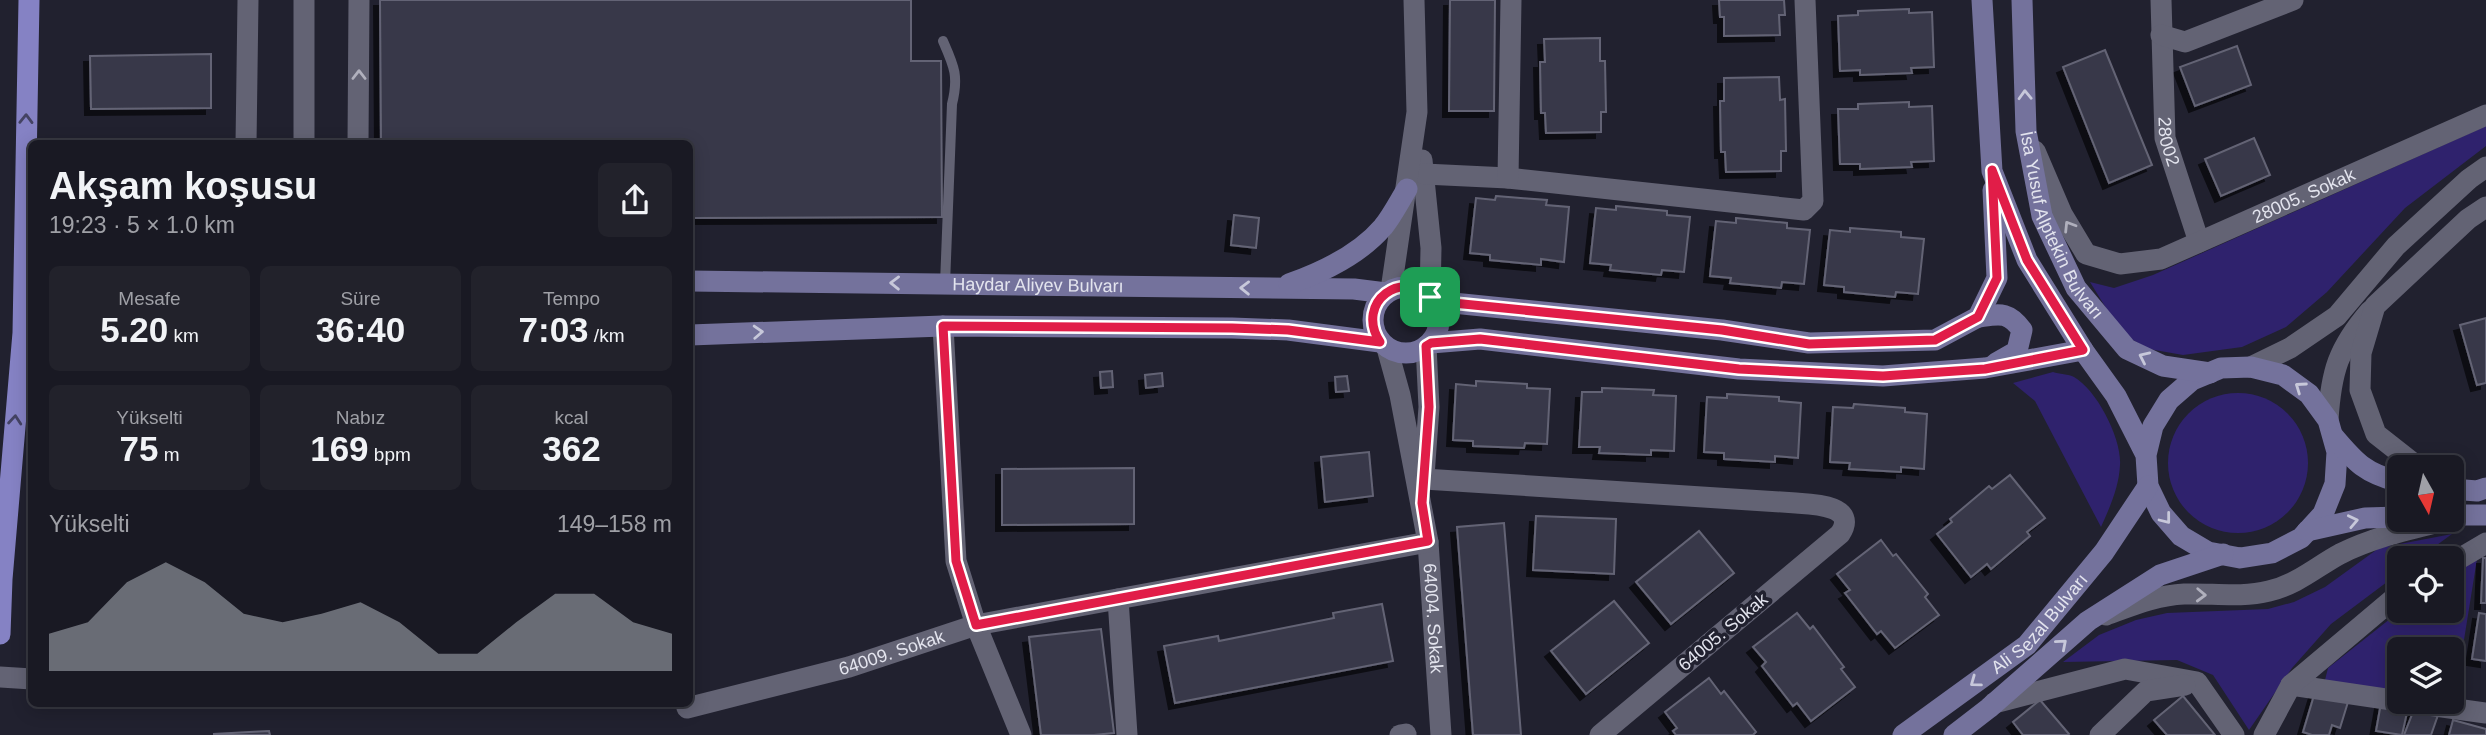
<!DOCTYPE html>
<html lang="tr">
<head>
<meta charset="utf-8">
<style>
	body { margin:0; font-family:Helvetica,sans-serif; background:#22222b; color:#f1f3f6; height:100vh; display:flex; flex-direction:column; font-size:26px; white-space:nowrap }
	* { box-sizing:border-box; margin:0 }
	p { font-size:23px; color:#9fa0a6 }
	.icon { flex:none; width:38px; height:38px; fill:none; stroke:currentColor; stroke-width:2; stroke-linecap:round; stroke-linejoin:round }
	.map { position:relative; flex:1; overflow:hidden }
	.details { position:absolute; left:28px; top:140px; width:665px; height:567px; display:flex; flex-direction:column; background:#191923; border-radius:10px; box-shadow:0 4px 18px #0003,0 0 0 2px #373841 }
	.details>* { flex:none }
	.needle { width:46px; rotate:172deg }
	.controls { position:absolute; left:2387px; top:455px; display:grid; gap:14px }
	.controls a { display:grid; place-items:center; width:77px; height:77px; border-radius:10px; background:#191923; box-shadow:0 4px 18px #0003,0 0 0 2px #373841; font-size:35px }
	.pin { position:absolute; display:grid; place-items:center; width:60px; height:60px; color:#fff; margin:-30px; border-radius:14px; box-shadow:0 4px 10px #0006 }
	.round { display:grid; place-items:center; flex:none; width:74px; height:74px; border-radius:10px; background:#22222b }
	.head { display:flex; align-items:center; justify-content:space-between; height:119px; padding:0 21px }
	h1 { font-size:38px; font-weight:700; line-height:52px }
	.metrics { display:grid; grid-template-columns:repeat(3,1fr); gap:10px; height:119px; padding:7px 21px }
	.metrics div { display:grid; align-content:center; border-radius:10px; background:#22222b; text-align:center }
	.metrics b { font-size:35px; font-weight:700 }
	.metrics small { font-size:19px; font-weight:400 }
	.metrics p { font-size:19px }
	.chart { height:196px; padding:14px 21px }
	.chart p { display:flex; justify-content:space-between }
	.chart svg { width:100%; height:126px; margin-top:7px; fill:#8c9099; opacity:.7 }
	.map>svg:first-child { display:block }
	.green { fill:#2f226d }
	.building { fill:#383948; stroke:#646475; stroke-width:2; filter:url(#shadow) }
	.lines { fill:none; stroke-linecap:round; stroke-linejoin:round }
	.lane { stroke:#636374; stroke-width:10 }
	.street { stroke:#636374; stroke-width:21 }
	.secondary { stroke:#74729c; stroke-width:21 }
	.primary { stroke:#8582c4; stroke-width:21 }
	.oneway { stroke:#b0b0bd }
	.oneway2 { stroke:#c7c8da }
	.oneway3 { stroke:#444363 }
	.route-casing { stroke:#fff; stroke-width:14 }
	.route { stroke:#e11d48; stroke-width:9 }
	.labels { text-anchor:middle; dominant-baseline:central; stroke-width:7; stroke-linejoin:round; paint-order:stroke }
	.street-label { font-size:18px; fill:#e3e4ee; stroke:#21212f }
</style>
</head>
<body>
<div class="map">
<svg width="2486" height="735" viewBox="0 0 2486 735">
	<defs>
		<filter id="shadow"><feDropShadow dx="-6" dy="6" stdDeviation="0" flood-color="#0009"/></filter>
	</defs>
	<rect width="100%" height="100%" fill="#21212f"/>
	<g class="green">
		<polygon points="2486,126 2486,146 2405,208 2327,292 2286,327 2242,347 2183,355 2149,349 2122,334 2090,282 2114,288 2153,275"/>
		<path d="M2053,372c6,2 16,2 21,5 23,13 48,62 46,88 -1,22 -10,42 -19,62l-66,-126 -22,-18z"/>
		<circle cx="2238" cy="463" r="70"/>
		<polygon points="2452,534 2419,558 2399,558 2399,573 2331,624 2292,668 2249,730 2213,675 2177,660 2063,662 2099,635 2136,620 2167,613 2268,609 2294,602 2325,587 2379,548"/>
		<polygon points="2477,559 2454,702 2452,701 2452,649 2399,649 2399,693 2325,680 2328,668 2400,611 2452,611 2452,574"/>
	</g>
	<g class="building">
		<polygon points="380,0 911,0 911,61 941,61 942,217 690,218 690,144 381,144"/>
		<polygon points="1450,0 1495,0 1494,111 1449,111"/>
		<polygon points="1719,0 1784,0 1785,15 1779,15 1780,35 1724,36 1724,17 1720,17"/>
		<polygon points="1909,9 1909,13 1932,12 1934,67 1911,68 1912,73 1860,75 1860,70 1840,71 1838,16 1858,15 1858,11"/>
		<polygon points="1600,38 1600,61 1605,61 1606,112 1601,112 1601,132 1546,133 1545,113 1541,113 1540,62 1545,62 1544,39"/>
		<polygon points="2237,46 2251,85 2195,106 2180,67"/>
		<polygon points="2105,50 2152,165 2109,183 2063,67"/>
		<polygon points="211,54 211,108 91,109 90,56"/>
		<polygon points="1779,77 1780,100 1785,99 1786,151 1781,151 1781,171 1726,172 1725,152 1721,152 1720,101 1724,101 1724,78"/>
		<polygon points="1909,102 1909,107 1932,106 1934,161 1911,162 1912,167 1860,169 1860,164 1840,164 1838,109 1858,109 1858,104"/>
		<polygon points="2254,138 2270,175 2221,196 2205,159"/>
		<polygon points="1496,196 1547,200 1546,205 1569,207 1564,262 1541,259 1541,265 1490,260 1490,255 1470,253 1476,198 1495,200"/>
		<polygon points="1616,206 1667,211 1667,215 1690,217 1684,272 1662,270 1661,275 1610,270 1611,265 1590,263 1596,208 1616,210"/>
		<polygon points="1234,215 1259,218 1256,248 1231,245"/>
		<polygon points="1736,218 1787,223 1787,228 1810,230 1804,284 1782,282 1781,288 1730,283 1731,278 1710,276 1716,221 1736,223"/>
		<polygon points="1850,228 1901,232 1901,237 1924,239 1918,294 1896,292 1895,297 1844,292 1844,287 1824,285 1830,230 1850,232"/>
		<polygon points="2486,318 2486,383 2477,385 2460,325"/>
		<polygon points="1112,371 1113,387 1101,388 1100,372"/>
		<polygon points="1162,373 1163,386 1146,388 1145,375"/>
		<polygon points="1347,376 1349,391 1336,392 1335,377"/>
		<polygon points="1476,381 1527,384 1527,388 1550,389 1547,444 1525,443 1524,448 1473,446 1473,441 1453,440 1456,384 1476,386"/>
		<polygon points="1602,388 1654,390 1653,395 1676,396 1674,451 1651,450 1651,455 1599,453 1600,447 1579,447 1582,392 1602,392"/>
		<polygon points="1727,394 1779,397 1779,401 1801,403 1798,458 1775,456 1775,462 1724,459 1724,453 1704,452 1707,397 1727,398"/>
		<polygon points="1854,404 1905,408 1905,412 1927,414 1924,469 1901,467 1901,472 1849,469 1850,463 1830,462 1833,407 1853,408"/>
		<polygon points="1369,452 1373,496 1325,502 1321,457"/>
		<polygon points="1134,468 1134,524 1002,525 1002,469"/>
		<polygon points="2010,475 2045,518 2027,532 2030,536 1991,569 1987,564 1971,577 1937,534 1952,522 1950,519 1989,486 1992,489"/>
		<polygon points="1536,516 1616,519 1614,574 1533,570"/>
		<polygon points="1504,523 1521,735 1473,735 1457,527"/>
		<polygon points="1699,531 1734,573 1671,624 1636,582"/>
		<polygon points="1881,540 1893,556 1896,554 1928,594 1925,597 1939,615 1895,648 1881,631 1877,634 1845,593 1850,590 1837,574"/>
		<polygon points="2483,558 2486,558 2486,603 2481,603"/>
		<polygon points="1614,601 1649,643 1586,694 1551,651"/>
		<polygon points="1382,604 1393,661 1175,703 1164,646 1218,636 1219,641 1334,618 1333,613"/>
		<polygon points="1797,613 1810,629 1813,626 1844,667 1841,669 1855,687 1811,721 1797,703 1793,706 1762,666 1766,662 1753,647"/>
		<polygon points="2479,613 2486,614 2486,661 2472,659"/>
		<polygon points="1101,629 1114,733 1094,735 1041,735 1029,637"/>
		<polygon points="1709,678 1721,694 1724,691 1756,732 1753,735 1676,735 1673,731 1677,728 1665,712"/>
		<polygon points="2315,692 2348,702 2340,728 2332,725 2329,735 2312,735 2303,732"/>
		<polygon points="2183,696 2215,735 2167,735 2154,720"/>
		<polygon points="2040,700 2069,734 2068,735 2023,735 2013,722"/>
		<polygon points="2381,703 2408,708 2402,735 2376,731"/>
		<polygon points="2415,707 2438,715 2431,735 2404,735"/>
		<polygon points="2453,720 2486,729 2486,735 2449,735"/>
		<polygon points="269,731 270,735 214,735 214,734"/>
	</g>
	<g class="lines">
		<path class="lane" d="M943,41c11,25 16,35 9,63l-7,180"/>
		<g class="street">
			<polyline points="304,0 304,144"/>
			<path id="s1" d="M2161,0l4,138 34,104"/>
			<polyline points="2161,35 2185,42 2293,0"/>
			<polyline points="246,144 248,0"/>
			<polyline points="358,144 359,0"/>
			<path id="s2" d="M2035,151l27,63 24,40 34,10 41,-5 325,-144"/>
			<polyline points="1422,160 1431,248 1430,297"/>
			<polyline points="1424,174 1508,178 1804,210 1813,201 1805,0"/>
			<polyline points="1508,178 1511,0"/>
			<polyline points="1391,290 1417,112 1414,0"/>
			<polyline points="943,326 956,561 976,625 1021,735"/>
			<path id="s3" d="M1387,348l13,47 28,147 13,193"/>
			<polyline points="2251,367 2290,348 2337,316 2396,246 2469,179 2486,167"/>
			<path d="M2328,420c3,-48 10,-72 42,-109"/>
			<polyline points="2418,467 2376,434 2360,390 2361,353 2375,306 2468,219 2486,207"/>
			<polyline points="1424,476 1429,407 1426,346"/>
			<path d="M1424,479l372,24c16,1 63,2 44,31l-240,201"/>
			<polyline points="2452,563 2486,543"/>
			<polyline points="1118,599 1127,735"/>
			<path d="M2106,615c25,-9 51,-20 78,-21 28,-1 57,4 85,-3 29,-7 47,-24 71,-37 34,-17 71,-25 107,-34"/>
			<polyline points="0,677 32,679"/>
			<polyline points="2291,685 2399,701"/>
			<polyline points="2406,702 2486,713"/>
			<polyline points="1994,703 2125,669 2197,682 2234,735"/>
			<path id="s4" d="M687,708l162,-41 127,-42 452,-83"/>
			<polyline points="1400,735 1406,734"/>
			<polyline points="2100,735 2146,691 2185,685"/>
			<polyline points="2264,735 2291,685 2399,594"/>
		</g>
		<g class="secondary">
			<polyline points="1982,0 1992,171 2027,260 2083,350 2116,396 2146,455 2148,486 2161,513 2181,536 2208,552 2240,558 2272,553 2301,538 2323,514 2335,484 2337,452 2328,420 2309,394 2283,375 2251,367 2221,368 2192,380 2169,400 2153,426 2146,455"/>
			<path id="s5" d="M2022,0l4,131 16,85 34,72 51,61 36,17 47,7"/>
			<path id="s6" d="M690,281l664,8 32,4"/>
			<path d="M1289,284c34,-12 70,-29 94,-57 9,-11 16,-25 24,-38"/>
			<circle cx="1406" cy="320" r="33"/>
			<polyline points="1433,301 1722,330 1809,343 1935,340 1978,317 1997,278 1993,190"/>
			<path d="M1978,317c22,-3 30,-6 44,13l-5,21 -21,12"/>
			<polyline points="690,335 943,326 1232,328 1288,330 1380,342"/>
			<polyline points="1431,343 1480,339 1739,369 1883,376 1985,368 2083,350"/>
			<path d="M2334,437c22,26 31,36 65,45"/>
			<polyline points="2452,489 2477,491 2486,488"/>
			<polyline points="2452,515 2486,515"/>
			<polyline points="2307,531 2365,518 2399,517"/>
			<path id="s7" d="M1903,735l124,-90 77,-93 44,-66"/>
			<polyline points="1954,735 1989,708 2088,621 2160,575 2223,554"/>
		</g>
		<polyline class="primary" points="0,634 2,579 23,333 29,0"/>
	</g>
	<defs><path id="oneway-chevron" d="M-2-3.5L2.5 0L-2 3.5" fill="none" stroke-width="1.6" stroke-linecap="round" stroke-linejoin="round" transform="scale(1.75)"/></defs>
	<g class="oneway">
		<use href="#oneway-chevron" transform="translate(359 75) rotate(-90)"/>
		<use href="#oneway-chevron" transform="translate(2069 226) rotate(-122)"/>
		<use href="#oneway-chevron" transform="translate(2201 595) rotate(2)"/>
	</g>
	<g class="oneway2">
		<use href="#oneway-chevron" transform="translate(2025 95) rotate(-92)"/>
		<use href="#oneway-chevron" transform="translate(895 283) rotate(-179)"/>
		<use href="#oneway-chevron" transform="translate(1245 288) rotate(-179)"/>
		<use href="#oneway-chevron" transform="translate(758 332) rotate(-3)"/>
		<use href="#oneway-chevron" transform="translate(2144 357) rotate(-155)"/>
		<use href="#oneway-chevron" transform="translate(2300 387) rotate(-145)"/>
		<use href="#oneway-chevron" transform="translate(2166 519) rotate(52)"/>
		<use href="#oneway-chevron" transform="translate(2353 521) rotate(-12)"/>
		<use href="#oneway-chevron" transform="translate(2062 644) rotate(-41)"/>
		<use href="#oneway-chevron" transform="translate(1975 682) rotate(144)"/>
	</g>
	<g class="oneway3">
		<use href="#oneway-chevron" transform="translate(26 119) rotate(-89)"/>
		<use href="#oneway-chevron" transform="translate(15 420) rotate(-85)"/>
	</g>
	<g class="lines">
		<defs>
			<path id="route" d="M1992,170l35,90 56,90 -98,19 -102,7 -144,-7 -259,-30 -49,4 -5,3 3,61 -7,96 6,38 -452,84 -20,-64 -13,-235 289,2 56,2 92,12c-26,-40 24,-76 53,-41l289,29 87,14 126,-4 43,-23 19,-39z"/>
		</defs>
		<use href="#route" class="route-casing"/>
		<use href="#route" class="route"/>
	</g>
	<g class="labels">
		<g class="street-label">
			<text stroke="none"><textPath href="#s1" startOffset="142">28002</textPath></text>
			<text stroke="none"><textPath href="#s2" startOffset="348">28005. Sokak</textPath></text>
			<text stroke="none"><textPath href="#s5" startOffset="233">İsa Yusuf Alptekin Bulvarı</textPath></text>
			<text stroke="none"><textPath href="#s6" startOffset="348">Haydar Aliyev Bulvarı</textPath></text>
			<text stroke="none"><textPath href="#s3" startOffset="275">64004. Sokak</textPath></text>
			<text stroke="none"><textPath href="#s7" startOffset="177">Ali Sezal Bulvarı</textPath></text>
			<text transform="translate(1723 632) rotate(-40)">64005. Sokak</text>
			<text stroke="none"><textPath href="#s4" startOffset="212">64009. Sokak</textPath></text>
		</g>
	</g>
</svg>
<div class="controls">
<a><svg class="needle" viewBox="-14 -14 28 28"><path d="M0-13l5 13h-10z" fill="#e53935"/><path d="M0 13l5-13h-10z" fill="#9fa0a6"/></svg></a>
<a><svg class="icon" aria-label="locate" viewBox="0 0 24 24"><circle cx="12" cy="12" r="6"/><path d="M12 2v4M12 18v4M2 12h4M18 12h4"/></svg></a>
<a><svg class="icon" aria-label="layers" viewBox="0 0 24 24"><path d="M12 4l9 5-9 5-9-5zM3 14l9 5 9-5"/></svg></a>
</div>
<div class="pin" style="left:1430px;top:297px;background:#1e9e55"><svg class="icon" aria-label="arrive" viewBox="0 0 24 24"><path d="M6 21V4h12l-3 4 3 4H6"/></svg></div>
<section class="details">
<div class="head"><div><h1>Akşam koşusu</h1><p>19:23 · 5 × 1.0 km</p></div><a class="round"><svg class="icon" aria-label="share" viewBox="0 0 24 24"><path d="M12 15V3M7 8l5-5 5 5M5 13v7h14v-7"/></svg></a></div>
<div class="metrics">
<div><p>Mesafe</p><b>5.20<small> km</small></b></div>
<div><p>Süre</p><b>36:40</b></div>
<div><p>Tempo</p><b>7:03<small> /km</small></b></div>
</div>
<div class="metrics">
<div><p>Yükselti</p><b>75<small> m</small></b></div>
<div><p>Nabız</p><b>169<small> bpm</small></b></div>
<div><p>kcal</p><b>362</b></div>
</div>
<div class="chart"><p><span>Yükselti</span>149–158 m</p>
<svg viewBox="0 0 160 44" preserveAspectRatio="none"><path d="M0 44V31L10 27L20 13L30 6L40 13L50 24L60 27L70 24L80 20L90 27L100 38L110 38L120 27L130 17L140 17L150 27L160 31V44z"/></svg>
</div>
</section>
</div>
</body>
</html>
